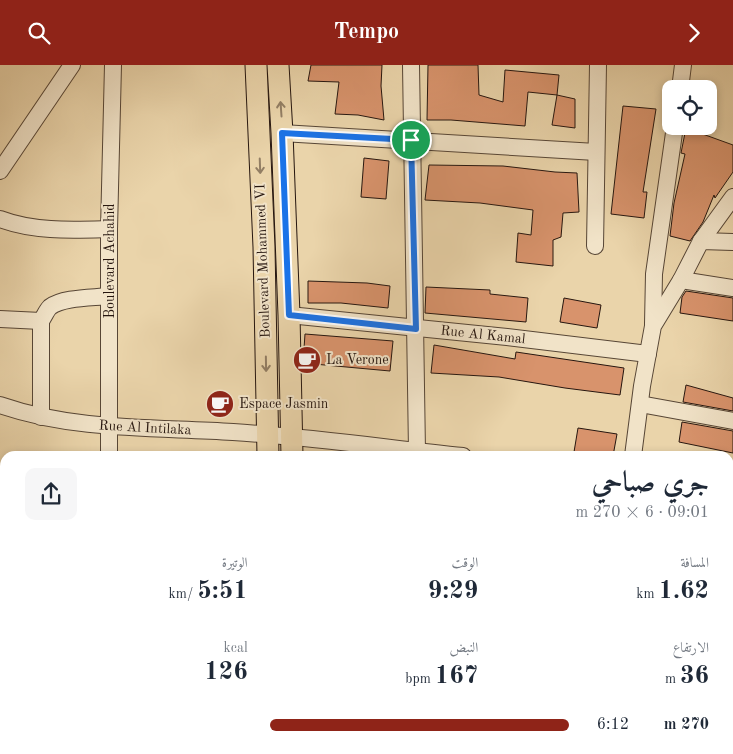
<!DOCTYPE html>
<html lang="ar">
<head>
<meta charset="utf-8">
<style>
	body { margin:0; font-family:"Old Standard TT",Amiri,serif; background:#f6f6f7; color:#1f2937; direction:rtl; height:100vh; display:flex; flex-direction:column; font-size:19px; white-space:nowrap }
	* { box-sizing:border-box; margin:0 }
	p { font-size:16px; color:#747a83 }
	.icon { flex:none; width:28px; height:28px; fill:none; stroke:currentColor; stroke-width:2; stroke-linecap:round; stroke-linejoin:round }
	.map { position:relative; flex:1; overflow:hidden; direction:ltr }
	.details { position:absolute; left:0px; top:386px; width:734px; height:304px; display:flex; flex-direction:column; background:#fff; border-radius:15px 15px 0 0; box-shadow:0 2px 8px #0003; direction:rtl }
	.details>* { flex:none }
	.buttons { position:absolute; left:662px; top:15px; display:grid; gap:10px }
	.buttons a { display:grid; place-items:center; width:55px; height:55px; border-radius:10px; background:#fff; box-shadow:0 2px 8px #0003; font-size:25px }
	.pin { position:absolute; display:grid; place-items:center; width:42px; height:42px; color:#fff; margin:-21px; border:2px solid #fff; border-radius:50%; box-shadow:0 1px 5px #0007 }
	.round { display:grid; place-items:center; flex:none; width:52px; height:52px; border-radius:10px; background:#f6f6f7 }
	.summary { display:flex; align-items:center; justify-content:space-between; height:85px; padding:0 25px }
	h1 { font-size:28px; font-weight:700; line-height:38px }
	.metrics { display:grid; grid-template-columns:repeat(3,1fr); gap:8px; height:85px; padding:5px 25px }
	.metrics div { display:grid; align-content:center }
	.metrics b { font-size:25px; font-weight:700 }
	.metrics small { font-size:14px; font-weight:400 }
	.metrics p { font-size:14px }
	ul { padding:0 25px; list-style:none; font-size:16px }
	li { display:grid; grid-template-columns:80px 60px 1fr; align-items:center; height:38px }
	li i { height:12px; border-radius:6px; background:#8f2418 }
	header { display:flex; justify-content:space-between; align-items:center; height:65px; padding:0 25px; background:#8f2418; color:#fff; font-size:22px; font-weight:700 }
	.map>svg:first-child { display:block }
	.building { fill:#d8936c; stroke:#26160f }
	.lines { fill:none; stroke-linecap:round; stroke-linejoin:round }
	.minor-casing { stroke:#574636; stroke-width:18 }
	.major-casing { stroke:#26160f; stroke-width:23 }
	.minor { stroke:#f1e3c8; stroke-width:16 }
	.major { stroke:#ead4aa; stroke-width:21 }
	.oneway { stroke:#927e64 }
	.route-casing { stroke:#fff; stroke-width:10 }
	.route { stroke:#1a73e8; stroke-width:6 }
	.labels { text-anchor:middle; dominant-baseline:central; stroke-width:4; stroke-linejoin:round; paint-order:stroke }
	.street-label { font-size:14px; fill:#26160f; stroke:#f1e3c8 }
	.poi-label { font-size:14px; fill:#26160f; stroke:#f1e3c8; text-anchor:start }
</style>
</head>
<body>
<header><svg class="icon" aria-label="forward" viewBox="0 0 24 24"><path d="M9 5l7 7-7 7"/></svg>Tempo<svg class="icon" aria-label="search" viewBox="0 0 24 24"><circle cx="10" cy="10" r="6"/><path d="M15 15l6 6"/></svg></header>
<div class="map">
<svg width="733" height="689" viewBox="0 0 733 689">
	<rect width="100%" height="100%" fill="#ead4aa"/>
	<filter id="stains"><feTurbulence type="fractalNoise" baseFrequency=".004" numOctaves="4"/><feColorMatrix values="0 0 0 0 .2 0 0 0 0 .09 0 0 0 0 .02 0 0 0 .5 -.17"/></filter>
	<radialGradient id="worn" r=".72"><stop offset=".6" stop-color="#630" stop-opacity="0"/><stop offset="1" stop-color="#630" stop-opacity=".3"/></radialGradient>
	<g class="building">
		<polygon points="311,0 382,0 381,21 384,55 358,50 335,49 339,17 308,16"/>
		<polygon points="428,0 478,0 479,30 503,37 505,5 559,10 557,30 528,27 525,61 451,55 427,55"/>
		<polygon points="557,30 575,34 575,63 552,60"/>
		<polygon points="623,41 656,44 643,127 647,127 644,153 611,149"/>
		<polygon points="686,63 733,80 733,107 715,133 714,130 703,157 690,176 670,171 674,138 685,89 681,88"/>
		<polygon points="364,93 389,96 386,134 361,132"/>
		<polygon points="429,100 503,101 555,107 577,108 579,147 563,148 561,172 553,175 553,201 516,197 518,168 531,170 533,145 480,138 425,135"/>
		<polygon points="308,216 367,218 390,221 388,243 341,238 308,238"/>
		<polygon points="426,222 490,225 490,229 528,233 526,257 425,248"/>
		<polygon points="686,226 733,233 733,256 680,248 682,232"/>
		<polygon points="564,233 601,240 597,263 560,257"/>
		<polygon points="305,269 393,276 390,306 303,298"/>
		<polygon points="434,280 515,294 516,287 624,303 620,330 565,323 499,312 431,308"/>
		<polygon points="686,320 733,333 733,346 683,337"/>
		<polygon points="682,357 733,366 733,388 679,377"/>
		<polygon points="578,363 617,369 613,391 574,387"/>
	</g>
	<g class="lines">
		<defs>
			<g id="minor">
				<polyline points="411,0 417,386"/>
				<polyline points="680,24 683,0"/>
				<polyline points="282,68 596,87"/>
				<polyline points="0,106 72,0"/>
				<path d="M0,154c34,13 73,11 109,10"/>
				<polyline points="701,176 733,132"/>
				<polyline points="595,181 598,0"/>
				<polyline points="681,215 733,223"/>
				<polyline points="289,250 507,272 648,289"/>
				<polyline points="0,254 41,256"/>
				<polyline points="653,259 654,209 675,61"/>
				<polyline points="640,339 733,356"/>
				<path d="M0,340c75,26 155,22 233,27 77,5 154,16 230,24"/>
				<path d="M41,352v-96c3,-4 5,-10 9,-14 13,-10 43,-9 59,-11"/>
				<polyline points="109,391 109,164 113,0"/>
				<polyline points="633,391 642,321 653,261 681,215 701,176 733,177"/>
				<polyline points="0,425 5,426"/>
				<polyline points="729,428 733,429"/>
				<polyline points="0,520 5,522"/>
				<polyline points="729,534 733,523"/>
				<polyline points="0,617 5,620"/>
				<polyline points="729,631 733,633"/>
				<polyline points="108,685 108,689"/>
				<polyline points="652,685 661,689"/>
				<polyline points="37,689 37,685"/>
				<polyline points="300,689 306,685"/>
				<polyline points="418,689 424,685"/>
				<polyline points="520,689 526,685"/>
			</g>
			<g id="major">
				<polyline points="256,0 264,182 268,391"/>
				<polyline points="278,0 282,68 289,250 292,391"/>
				<polyline points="262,689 262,685"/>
				<polyline points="286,689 286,685"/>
			</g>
		</defs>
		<use href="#minor" class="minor-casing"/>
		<use href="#major" class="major-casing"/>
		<use href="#minor" class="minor"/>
		<use href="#major" class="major"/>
	</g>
	<defs><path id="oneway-shaft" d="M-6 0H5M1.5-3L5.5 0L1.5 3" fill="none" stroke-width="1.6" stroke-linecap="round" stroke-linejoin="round" transform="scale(1.25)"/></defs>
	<g class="oneway">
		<use href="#oneway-shaft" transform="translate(281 44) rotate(-94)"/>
		<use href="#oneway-shaft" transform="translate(260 101) rotate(88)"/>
		<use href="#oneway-shaft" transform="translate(266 299) rotate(89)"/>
	</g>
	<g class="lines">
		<defs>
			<polygon id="route" points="282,68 411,75 416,264 289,250"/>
		</defs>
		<use href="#route" class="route-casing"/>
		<use href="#route" class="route"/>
	</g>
	<defs>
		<symbol id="cafe-disc" viewBox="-11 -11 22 22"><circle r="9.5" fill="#8f2418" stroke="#f1e3c8"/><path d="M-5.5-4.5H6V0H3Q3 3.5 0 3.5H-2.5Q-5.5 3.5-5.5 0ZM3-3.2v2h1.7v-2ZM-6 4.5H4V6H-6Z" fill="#fff"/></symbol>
	</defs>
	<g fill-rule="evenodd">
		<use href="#cafe-disc" x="291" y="279" width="32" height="32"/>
		<use href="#cafe-disc" x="204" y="323" width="32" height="32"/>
	</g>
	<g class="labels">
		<g class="street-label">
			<text transform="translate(110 196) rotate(-90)">Boulevard Achahid</text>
			<text transform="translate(263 196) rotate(-92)">Boulevard Mohammed VI</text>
			<text transform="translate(483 270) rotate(6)">Rue Al Kamal</text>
			<text transform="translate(145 363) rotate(3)">Rue Al Intilaka</text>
		</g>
		<g class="poi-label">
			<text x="326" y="295">La Verone</text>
			<text x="239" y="339">Espace Jasmin</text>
		</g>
	</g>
	<rect width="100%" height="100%" filter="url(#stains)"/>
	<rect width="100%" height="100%" fill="url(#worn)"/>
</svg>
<div class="buttons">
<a><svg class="icon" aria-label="locate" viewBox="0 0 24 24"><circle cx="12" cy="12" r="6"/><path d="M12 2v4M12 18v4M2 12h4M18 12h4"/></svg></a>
</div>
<div class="pin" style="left:411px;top:75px;background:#1e9e55"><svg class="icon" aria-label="arrive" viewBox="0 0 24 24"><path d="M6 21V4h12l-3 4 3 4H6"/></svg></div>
<section class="details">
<div class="summary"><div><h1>جري صباحي</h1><p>09:01 · 6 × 270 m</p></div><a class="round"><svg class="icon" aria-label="share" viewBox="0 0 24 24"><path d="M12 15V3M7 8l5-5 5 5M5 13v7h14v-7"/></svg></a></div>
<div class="metrics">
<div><p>المسافة</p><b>1.62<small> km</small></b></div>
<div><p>الوقت</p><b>9:29</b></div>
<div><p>الوتيرة</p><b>5:51<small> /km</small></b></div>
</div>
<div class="metrics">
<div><p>الارتفاع</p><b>36<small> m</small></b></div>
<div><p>النبض</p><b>167<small> bpm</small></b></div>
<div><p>kcal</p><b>126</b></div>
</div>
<ul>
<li><b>270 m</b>6:12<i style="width:55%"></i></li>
</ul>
</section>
</div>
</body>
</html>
